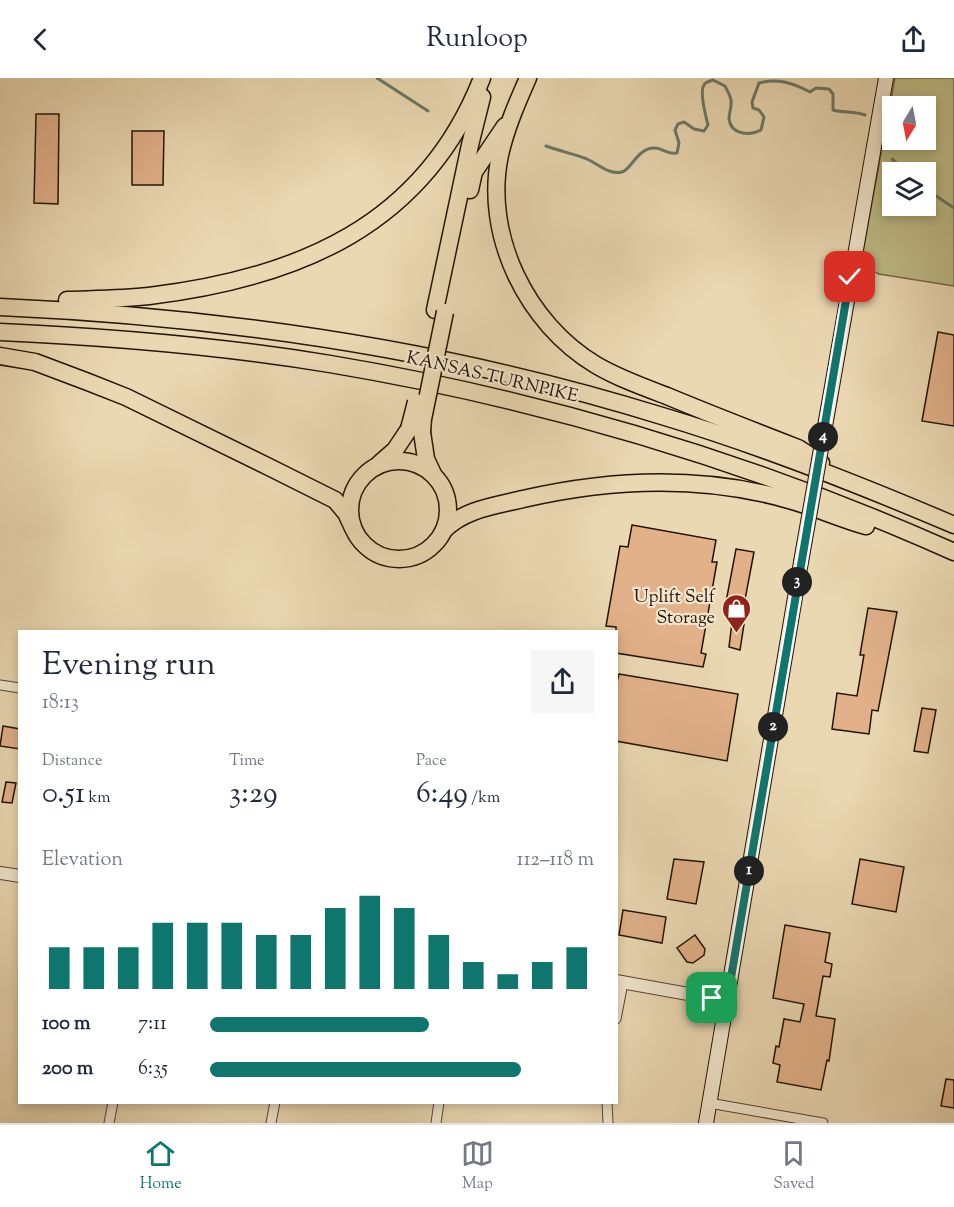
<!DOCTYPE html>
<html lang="en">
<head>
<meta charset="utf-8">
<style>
	body { margin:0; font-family:"Sorts Mill Goudy",serif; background:#f6f6f7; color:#1f2937; height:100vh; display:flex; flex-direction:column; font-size:22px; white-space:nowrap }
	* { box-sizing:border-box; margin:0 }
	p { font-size:20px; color:#747a83 }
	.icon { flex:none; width:33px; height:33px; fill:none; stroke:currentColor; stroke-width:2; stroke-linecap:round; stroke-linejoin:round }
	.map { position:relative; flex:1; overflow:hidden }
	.panel { position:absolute; left:18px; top:552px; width:600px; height:474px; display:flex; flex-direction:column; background:#fff; border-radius:0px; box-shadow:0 3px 9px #0003 }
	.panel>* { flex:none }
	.needle { width:39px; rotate:190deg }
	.tools { position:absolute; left:882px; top:18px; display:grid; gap:12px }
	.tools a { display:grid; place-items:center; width:54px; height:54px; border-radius:0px; background:#fff; box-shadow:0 3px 9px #0003; font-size:30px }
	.pin { position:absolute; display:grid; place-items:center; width:51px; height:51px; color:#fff; margin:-26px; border-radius:12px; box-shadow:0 3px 9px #0006 }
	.km { position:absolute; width:30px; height:30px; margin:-15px; border-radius:50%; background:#222; color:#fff; font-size:16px; line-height:30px; text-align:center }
	.round { display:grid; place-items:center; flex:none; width:63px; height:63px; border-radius:0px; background:#f6f6f7 }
	.headline { display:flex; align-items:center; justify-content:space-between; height:102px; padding:0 24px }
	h1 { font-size:33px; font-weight:600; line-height:45px }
	.figures { display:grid; grid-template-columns:repeat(3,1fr); gap:9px; height:102px; padding:6px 24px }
	.figures div { display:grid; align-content:center }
	.figures b { font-size:30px; font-weight:600 }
	.figures small { font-size:16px; font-weight:400 }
	.figures p { font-size:16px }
	.chart { height:168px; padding:12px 24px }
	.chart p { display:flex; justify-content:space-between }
	.chart svg { width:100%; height:108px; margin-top:6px; stroke:#0f766e; stroke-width:6 }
	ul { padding:0 24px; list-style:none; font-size:20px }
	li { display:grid; grid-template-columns:96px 72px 1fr; align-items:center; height:45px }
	li i { height:15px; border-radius:8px; background:#0f766e }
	header { display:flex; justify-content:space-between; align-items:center; height:78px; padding:0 24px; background:#fff; font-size:27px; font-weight:600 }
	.menu { display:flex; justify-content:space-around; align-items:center; height:84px; border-top:2px solid #e0e1e3; background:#fff; font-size:16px; color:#747a83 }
	.menu a { display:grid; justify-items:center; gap:3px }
	.menu .selected { color:#0f766e }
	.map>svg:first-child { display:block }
	.green { fill:#bebc87; stroke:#726846; stroke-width:1.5; fill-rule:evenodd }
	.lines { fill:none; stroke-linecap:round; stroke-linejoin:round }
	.stream { stroke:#6a7767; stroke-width:3 }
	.building { fill:#e2b18a; stroke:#251306; stroke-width:1.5 }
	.minor-casing { stroke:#564431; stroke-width:11 }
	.tertiary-casing { stroke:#564431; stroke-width:14 }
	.secondary-casing { stroke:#251306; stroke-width:16 }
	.motorway-casing { stroke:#251306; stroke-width:19 }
	.minor { stroke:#f1e6cd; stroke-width:9 }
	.tertiary { stroke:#f1e6cd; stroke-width:12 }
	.secondary { stroke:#f1e6cd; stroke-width:14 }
	.motorway { stroke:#ead8b2; stroke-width:16 }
	.secondary-bridge-casing { stroke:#251306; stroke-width:16; stroke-linecap:butt }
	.motorway-bridge-casing { stroke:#251306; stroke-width:19; stroke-linecap:butt }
	.secondary-bridge { stroke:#f1e6cd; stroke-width:14 }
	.motorway-bridge { stroke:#ead8b2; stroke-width:16 }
	.route-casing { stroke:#fff; stroke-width:12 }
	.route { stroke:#0f766e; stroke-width:8 }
	.labels { text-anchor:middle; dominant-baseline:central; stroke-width:4.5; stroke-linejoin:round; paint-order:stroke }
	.street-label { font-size:18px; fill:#251306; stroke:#f1e6cd }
	.poi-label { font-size:18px; fill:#251306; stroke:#f1e6cd; text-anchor:end }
</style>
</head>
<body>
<header><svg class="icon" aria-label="back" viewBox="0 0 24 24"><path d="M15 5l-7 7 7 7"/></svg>Runloop<svg class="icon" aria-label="share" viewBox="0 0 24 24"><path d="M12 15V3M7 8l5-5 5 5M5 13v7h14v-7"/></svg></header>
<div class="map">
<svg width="954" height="1045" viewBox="0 0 954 1045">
	<rect width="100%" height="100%" fill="#ead8b2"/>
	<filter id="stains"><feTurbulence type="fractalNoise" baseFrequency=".00333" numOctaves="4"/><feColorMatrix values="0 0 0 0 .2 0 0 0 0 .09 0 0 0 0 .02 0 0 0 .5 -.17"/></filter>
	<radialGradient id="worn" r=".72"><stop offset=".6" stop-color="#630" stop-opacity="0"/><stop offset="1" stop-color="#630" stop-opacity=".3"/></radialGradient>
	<path class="green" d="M895,0h59v208l-75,-12c-9,-4 -15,-7 -17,-17zM892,28h34v34h-34zM892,94h34v34h-34z"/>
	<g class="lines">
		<g class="stream">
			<polyline points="377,0 428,33"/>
			<path d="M546,68c14,5 28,8 41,13 11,5 22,16 35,13 8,-1 16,-25 33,-24 8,0 12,7 22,5l2,-10 -4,-13 3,-6 6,-2 10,7 10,2 4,-6c-2,-8 -9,-33 -4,-40 1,-3 6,-4 9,-5l12,6c2,4 5,9 6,14 1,6 -2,13 -2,19 2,16 21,17 32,11l3,-13 -5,-7 -6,-2 -1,-6 7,-19c19,-5 34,0 51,9l6,-4 13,1 4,5v16c11,3 21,1 32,5"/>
			<polyline points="892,81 907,94"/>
			<polyline points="926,111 954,130"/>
		</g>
	</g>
	<g class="building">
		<polygon points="36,36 59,36 58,126 34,125"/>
		<polygon points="132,53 164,53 163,107 132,107"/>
		<polygon points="938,254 954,257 954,348 922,343"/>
		<polygon points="632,447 716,462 712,484 717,484 701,575 706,576 703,589 616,575 616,549 606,548 620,468 628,469"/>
		<polygon points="736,471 754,474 744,527 726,524"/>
		<polygon points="868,530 897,534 878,633 872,632 869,656 832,651 837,615 857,618 864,577 860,577"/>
		<polygon points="732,544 744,546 740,572 729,569"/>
		<polygon points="619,596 738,616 727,683 616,663 616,608"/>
		<polygon points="922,630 936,632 928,675 914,673"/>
		<polygon points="3,648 20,651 20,671 0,668"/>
		<polygon points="6,704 16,705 12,725 2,724"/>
		<polygon points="674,781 704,784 696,826 667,821"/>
		<polygon points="860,781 904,789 896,834 852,826"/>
		<polygon points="623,832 666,839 662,865 619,857"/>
		<polygon points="785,847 830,855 825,884 832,886 830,899 823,898 816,938 835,941 829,983 827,982 821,1012 777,1004 780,987 773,985 776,968 779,969 784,941 800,944 804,926 773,920"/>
		<polygon points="695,857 705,871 704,877 693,885 687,884 677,870"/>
		<polygon points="946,1001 954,1002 954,1030 941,1028"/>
	</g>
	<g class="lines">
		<defs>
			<g id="minor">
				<polyline points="0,607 20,610"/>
				<polyline points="616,941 623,905"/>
				<polyline points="607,1024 608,1045"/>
				<polyline points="709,1025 823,1045"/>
				<polyline points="109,1045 113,1024"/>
				<polyline points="271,1045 275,1024"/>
				<polyline points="436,1045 439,1024"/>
			</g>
			<g id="tertiary">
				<polyline points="0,795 20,798"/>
				<polyline points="616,903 727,923"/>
			</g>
			<g id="secondary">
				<polyline points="830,320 886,0"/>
				<polyline points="706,1045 801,484"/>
			</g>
			<g id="motorway">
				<path d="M528,0c-11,25 -22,50 -28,77 -17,80 27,169 96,210 22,13 47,22 71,31 43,18 87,35 131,52l23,15"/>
				<polyline points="470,112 474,94 505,48"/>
				<path d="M67,222c28,-1 55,-1 82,-4 149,-18 275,-70 333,-218"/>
				<path d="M0,229c224,10 447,42 662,109 100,30 196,68 292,109"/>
				<polyline points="435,232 470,67 482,19"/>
				<path d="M0,254c111,5 221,14 330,32 215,36 425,99 624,188"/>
				<polyline points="0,278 35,284 88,304 126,319 273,391 335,422 346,435 353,450"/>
				<polyline points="422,354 426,381 433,396"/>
				<circle cx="399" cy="432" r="49"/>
				<polyline points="379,386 395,372 409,351"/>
				<path d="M444,452c21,-21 51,-24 79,-31 87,-20 179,-24 266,1 26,7 51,19 77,26"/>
			</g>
		</defs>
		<use href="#minor" class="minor-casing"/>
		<use href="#tertiary" class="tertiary-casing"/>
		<use href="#secondary" class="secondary-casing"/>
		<use href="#motorway" class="motorway-casing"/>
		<use href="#minor" class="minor"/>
		<use href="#tertiary" class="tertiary"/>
		<use href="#secondary" class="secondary"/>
		<use href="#motorway" class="motorway"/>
		<defs>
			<polyline id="secondary-bridge" points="801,484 830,320"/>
			<g id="motorway-bridge">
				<polyline points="409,351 416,324"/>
				<polyline points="422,354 423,341 445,234"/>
			</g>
		</defs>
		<use href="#secondary-bridge" class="secondary-bridge-casing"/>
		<use href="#motorway-bridge" class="motorway-bridge-casing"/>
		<use href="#secondary-bridge" class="secondary-bridge"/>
		<use href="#motorway-bridge" class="motorway-bridge"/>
	</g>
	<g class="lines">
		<defs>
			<polyline id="route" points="712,920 727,923 850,199"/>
		</defs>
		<use href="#route" class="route-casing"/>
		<use href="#route" class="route"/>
	</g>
	<defs>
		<symbol id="shop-pin" viewBox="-11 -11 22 30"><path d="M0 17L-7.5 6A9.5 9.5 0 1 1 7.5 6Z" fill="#8f2418" stroke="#f1e6cd"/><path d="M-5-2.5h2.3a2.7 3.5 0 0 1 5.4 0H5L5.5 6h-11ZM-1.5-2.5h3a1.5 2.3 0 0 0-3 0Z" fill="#fff"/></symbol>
	</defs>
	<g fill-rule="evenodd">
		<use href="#shop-pin" x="720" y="514" width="33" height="45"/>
	</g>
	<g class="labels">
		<g class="street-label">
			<text transform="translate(492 300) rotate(13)">KANSAS TURNPIKE</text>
		</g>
		<g class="poi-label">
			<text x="715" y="520">Uplift Self<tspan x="715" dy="21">Storage</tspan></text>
		</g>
	</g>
	<rect width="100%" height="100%" filter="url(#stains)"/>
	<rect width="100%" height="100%" fill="url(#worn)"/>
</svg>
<div class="tools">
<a><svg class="needle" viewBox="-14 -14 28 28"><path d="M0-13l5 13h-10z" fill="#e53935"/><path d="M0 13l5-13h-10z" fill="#747a83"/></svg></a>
<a><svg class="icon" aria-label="layers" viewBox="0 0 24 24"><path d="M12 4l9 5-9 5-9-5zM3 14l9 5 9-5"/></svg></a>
</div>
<div class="pin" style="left:712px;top:920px;background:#1e9e55"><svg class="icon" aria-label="arrive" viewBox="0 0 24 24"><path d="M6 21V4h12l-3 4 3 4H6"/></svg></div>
<div class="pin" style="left:850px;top:199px;background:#d93025"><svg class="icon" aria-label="check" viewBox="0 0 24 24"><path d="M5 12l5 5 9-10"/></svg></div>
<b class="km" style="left:749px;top:793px">1</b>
<b class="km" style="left:773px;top:649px">2</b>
<b class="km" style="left:797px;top:504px">3</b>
<b class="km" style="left:823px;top:359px">4</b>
<section class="panel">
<div class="headline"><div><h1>Evening run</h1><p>18:13</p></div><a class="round"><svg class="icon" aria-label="share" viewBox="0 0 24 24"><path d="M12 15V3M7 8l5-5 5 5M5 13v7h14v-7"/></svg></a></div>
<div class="figures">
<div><p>Distance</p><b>0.51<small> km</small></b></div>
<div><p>Time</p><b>3:29</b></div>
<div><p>Pace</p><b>6:49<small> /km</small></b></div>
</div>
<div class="chart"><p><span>Elevation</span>112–118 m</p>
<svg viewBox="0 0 160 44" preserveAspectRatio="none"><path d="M5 44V27M15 44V27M25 44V27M35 44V17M45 44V17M55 44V17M65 44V22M75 44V22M85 44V11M95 44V6M105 44V11M115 44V22M125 44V33M135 44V38M145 44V33M155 44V27"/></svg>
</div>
<ul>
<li><b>100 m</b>7:11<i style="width:57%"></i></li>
<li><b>200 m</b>6:35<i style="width:81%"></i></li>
</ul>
</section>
</div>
<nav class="menu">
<a class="selected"><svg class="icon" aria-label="home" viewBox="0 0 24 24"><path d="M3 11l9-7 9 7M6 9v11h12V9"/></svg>Home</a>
<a><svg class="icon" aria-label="map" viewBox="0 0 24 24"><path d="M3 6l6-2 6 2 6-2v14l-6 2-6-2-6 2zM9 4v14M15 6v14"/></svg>Map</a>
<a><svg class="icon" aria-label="saved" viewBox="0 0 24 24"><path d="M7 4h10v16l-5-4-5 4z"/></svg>Saved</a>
</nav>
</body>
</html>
